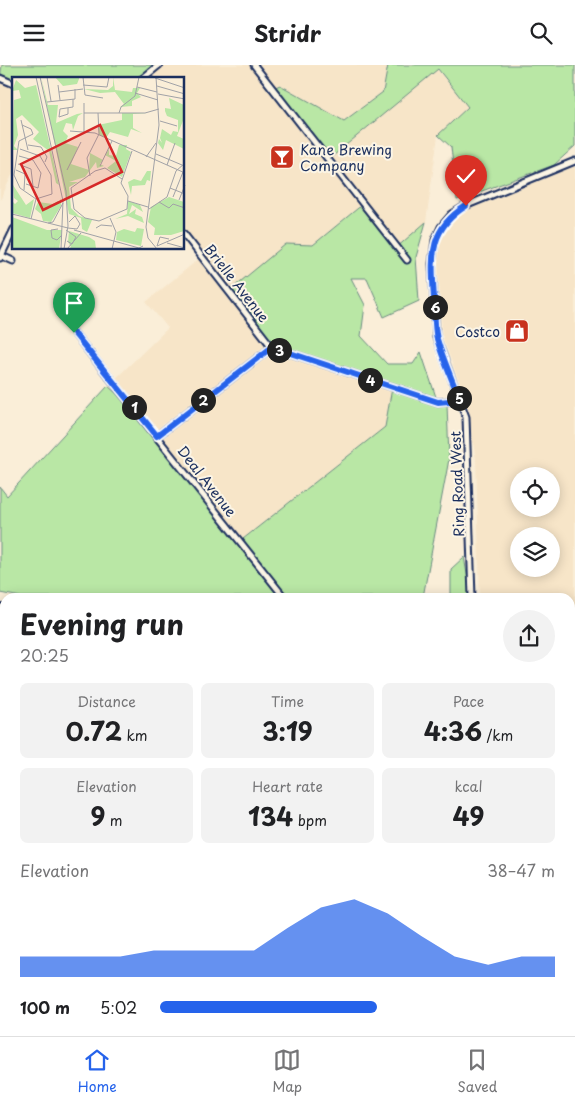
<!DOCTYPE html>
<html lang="en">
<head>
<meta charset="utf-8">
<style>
	body { margin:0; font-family:"Playpen Sans",sans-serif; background:#f2f2f2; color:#202124; height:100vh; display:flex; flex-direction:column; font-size:19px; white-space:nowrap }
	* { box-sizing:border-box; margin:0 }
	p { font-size:16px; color:#757577 }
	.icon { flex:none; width:28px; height:28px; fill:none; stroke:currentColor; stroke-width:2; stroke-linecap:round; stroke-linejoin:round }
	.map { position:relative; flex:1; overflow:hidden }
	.panel { position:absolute; left:0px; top:528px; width:575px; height:444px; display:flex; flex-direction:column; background:#fff; border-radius:15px 15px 0 0; box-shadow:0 2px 12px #0003 }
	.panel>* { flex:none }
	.buttons { position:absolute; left:510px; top:402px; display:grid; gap:10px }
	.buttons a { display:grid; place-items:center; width:50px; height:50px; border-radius:50%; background:#fff; box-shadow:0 2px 12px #0003; font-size:25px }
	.pin { position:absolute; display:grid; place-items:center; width:42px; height:42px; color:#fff; margin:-51px -21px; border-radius:50% 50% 50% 0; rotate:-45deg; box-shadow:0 0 5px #0007 }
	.pin .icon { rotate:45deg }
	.km { position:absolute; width:25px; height:25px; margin:-12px; border-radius:50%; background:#222; color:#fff; font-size:14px; line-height:25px; text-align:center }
	.round { display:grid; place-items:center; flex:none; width:52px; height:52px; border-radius:26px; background:#f2f2f2 }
	.head { display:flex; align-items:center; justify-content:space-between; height:85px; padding:0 20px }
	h1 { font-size:28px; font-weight:700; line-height:38px }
	.stats { display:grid; grid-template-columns:repeat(3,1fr); gap:8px; height:85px; padding:5px 20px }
	.stats div { display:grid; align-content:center; border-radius:8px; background:#f2f2f2; text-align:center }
	.stats b { font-size:25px; font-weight:700 }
	.stats small { font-size:14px; font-weight:400 }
	.stats p { font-size:14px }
	.chart { height:140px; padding:10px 20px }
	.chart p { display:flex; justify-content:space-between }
	.chart svg { width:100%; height:90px; margin-top:5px; fill:#2563eb; opacity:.7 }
	ul { padding:0 20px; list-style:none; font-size:16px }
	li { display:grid; grid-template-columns:80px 60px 1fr; align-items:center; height:38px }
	li i { height:12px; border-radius:6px; background:#2563eb }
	header { display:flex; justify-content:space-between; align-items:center; height:65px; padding:0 20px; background:#fff; font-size:22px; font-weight:700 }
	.dock { display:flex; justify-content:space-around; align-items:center; height:70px; border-top:1px solid #e0e0e0; background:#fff; font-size:14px; color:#757577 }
	.dock a { display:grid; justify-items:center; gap:2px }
	.dock .on { color:#2563eb }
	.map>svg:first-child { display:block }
	.built { fill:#f7e5c8; fill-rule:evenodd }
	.green { fill:#b9e7a5; stroke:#6a8b82 }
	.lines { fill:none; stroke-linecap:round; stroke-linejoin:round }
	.street-casing { stroke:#1b2f5e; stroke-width:9 }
	.highway-casing { stroke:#1b2f5e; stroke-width:12 }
	.street { stroke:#fcf5e5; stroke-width:5 }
	.highway { stroke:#fcf5e5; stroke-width:9 }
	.route-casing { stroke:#fff; stroke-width:10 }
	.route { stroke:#2563eb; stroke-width:6 }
	.labels { text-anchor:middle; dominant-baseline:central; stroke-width:4; stroke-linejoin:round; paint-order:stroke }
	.poi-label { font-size:14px; fill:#1b2f5e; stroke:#fcf5e5; text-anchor:start }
	.street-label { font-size:14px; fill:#1b2f5e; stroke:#fcf5e5 }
	.inset-road { fill:none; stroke:#a1a2a7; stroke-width:1 }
	.view { fill:#d62828; fill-opacity:0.15; stroke:#d62828; stroke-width:2.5 }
	.inset-edge { fill:none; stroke:#1b2f5e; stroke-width:2.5 }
</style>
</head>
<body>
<header><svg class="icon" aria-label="menu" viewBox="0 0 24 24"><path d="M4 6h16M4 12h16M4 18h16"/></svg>Stridr<svg class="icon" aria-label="search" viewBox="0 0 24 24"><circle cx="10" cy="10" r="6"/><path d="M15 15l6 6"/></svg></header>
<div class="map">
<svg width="575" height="971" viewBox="0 0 575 971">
	<rect width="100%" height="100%" fill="#faeed8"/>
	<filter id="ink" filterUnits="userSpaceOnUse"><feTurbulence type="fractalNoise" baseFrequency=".02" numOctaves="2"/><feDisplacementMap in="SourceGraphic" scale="10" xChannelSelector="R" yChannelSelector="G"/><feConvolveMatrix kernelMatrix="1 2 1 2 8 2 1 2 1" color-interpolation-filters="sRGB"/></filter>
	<g filter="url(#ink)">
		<g class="built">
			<polygon points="156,0 388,0 383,27 344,56 281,20 328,95 437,4 468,42 438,70 426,157 396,183 363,139 313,180 286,179 392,323 385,362 243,474 117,329 108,321 168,263 146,237 200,193 184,171 184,14 140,14"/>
			<polygon points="0,14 14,20 14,106 0,135"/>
			<path d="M575,101v517l-5,-2v-84h-90l-4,-138 -11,-61 -23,-62 -4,-72 2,-22 16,-24 12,-8zM519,411h32v33h-32zM551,471v33h-32v-33z"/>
		</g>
		<g class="green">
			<polygon points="2,0 156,0 140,14 14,14 14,20 0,14"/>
			<polygon points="388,0 575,0 575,81 554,100 457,135 451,82 438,70 468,42 438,4 328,95 271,24 280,20 344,56 383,27"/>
			<polygon points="363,139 396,183 426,157 416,192 419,236 384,252 367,213 351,213 365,240 361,271 387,299 413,299 421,287 437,335 447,339 449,394 423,532 21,532 0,528 0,422 7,431 108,321 117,329 243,474 385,362 392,323 278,283 229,226 286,179 313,180"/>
			<polygon points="464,492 471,532 451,532 451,504"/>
			<polygon points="575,812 575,971 470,971 472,966 570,966 570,825"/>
		</g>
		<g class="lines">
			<defs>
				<g id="street">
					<polyline points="254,0 407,195"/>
					<polyline points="0,13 14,19"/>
					<polyline points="142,14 159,0"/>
					<polyline points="184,169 272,282"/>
					<polyline points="0,190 13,196"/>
					<polyline points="0,193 14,164"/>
					<polyline points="74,268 284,532"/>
					<polyline points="272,282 438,337 460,335"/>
					<polyline points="157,371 272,282"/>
					<polyline points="472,532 466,352 436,272 432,199 435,175 441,162 452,149 465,141 575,96"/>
					<polyline points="570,624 575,626"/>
					<polyline points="0,678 5,677"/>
					<polyline points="0,754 5,751"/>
					<polyline points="0,849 5,845"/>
					<polyline points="4,971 7,966"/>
					<polyline points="266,971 272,966"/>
					<polyline points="425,971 426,966"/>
				</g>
				<g id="highway">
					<polyline points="0,544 5,545"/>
					<polyline points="0,587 5,588"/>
					<polyline points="570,679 575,682"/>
					<polyline points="570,730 575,733"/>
				</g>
			</defs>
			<use href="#street" class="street-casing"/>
			<use href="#highway" class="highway-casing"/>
			<use href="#street" class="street"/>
			<use href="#highway" class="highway"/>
		</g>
	</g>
	<g class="lines" filter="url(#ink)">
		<defs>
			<path id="route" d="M74,268l83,103 115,-89 166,55 22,-2c-8,-20 -17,-41 -23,-61 -3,-12 -2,-26 -3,-39 -2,-41 -7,-70 32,-94"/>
		</defs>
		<use href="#route" class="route-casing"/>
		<use href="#route" class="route"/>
	</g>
	<defs>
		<symbol id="bar-square" viewBox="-11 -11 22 22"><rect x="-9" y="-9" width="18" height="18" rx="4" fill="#c8321e" stroke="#fcf5e5"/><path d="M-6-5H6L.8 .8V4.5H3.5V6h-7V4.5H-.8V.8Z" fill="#fff"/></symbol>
		<symbol id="shop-square" viewBox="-11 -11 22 22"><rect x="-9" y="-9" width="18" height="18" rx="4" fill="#c8321e" stroke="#fcf5e5"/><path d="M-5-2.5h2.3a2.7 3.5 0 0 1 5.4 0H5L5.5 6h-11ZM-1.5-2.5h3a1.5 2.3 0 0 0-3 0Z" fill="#fff"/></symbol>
	</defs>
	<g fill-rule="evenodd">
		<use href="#bar-square" x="268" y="78" width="28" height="28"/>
		<use href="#shop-square" x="503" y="252" width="28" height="28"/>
	</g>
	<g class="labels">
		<g class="poi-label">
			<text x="300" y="84">Kane Brewing<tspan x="300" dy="16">Company</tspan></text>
			<text x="500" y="266" text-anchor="end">Costco</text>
		</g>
		<g class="street-label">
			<text transform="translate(237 218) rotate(52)">Brielle Avenue</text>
			<text transform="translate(207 416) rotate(52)">Deal Avenue</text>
			<text transform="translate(457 419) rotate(-92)">Ring Road West</text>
		</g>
	</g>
	<g transform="translate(12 12)">
		<rect width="172" height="172" fill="#faeed8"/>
		<path d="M29,0l7,28h10l-2,18 21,-9 6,-1 -5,3 -5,14 -1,-6 -6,-1 -3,8 5,5 -3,7 13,4 -7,17 18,6 1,-17 13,7 -3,4 4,2 -7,2 -1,-6 -11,15 -16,5h9l-9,5 2,21 8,8 13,4 -5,12 -5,-3 -1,-11 -12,-4zM43,0h24v2l-2,5 -14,2zM101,0l2,13 17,2 1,-4h7l-3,5 4,4 -9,4v5l-12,1 4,-3 -9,-12 -15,1 -16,-4 24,1 5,-4zM4,3l9,8 11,-3 23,100 -3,-2 -7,-32 -16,-12 6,-7 -17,-17 -6,4 2,16 -4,11 4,4h-6l2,-50 7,-2 -2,-8 -7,1zM157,21l15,7v13l-7,18 7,3v10l-18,-9 -3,10 -5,-7 1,-4 3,4 -2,-5 2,-9 9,6 2,-4 5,1v-12l-11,-4 -2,-5v-3l6,1zM110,36h25l-14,1v14l9,5 -11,-4 -3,8 -18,-5 -4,6 -7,-3 -1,-10 24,-5zM107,68h8l-1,4 5,3 -9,25 -15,-9 9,-7 -11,-6 4,-6v6l7,1zM135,94h4l-1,10 -3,-1 -2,5 -13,1 -1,9 -3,-13 6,-3 7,2zM1,108l13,20 8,-6 -4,19 -18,-5v-12l3,3 3,-3 -4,-3zM157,120l15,5v29l-13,4h-17l1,-7 -7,-6 3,-15zM49,121v8l-10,16 -8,-1 -2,-7 -6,-5 3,-7 15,2 5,-3 1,3zM116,124l12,4 3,7 -11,-7 -3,9 7,-5 -1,5 7,3 2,6 -16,-7 -13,3 12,-5zM0,140l35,13h15l-3,19h-47zM125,151l7,1 -3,17 -25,-6 1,-8 7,-3 11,3zM57,154l20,6 6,4 1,8h-27l2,-2 -3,-5z" fill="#b9e7a5"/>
		<path class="inset-road" d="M24,0l27,124 -2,48M28,0l26,114 2,35 -4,23M35,0l4,24M71,0l2,18 18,3M144,0l3,48 -13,102 2,11 9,11M143,1l30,10M46,8l2,15M71,8l24,2 2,-10M145,9l28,8M125,10l20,5M47,15l24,-3M123,16l23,7M146,17l27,5M35,25l28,-3v-10M72,26v29M56,31v6l-9,3 1,-8 13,-2v-8M72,36h61l14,-4M107,36l2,-6 14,-11 4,-19M9,43l7,30M148,44l17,5M10,48l9,4 2,5 -14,7 -5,34 6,13 16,11 -5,20M58,54l25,2 90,40M16,68l13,2 6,10 -2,5M8,72l20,7 11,19 1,19 -16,5M144,77l26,11M7,79l14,4 8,13 -3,15 -12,-4M134,80l10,-14M75,81l12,-24 -1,-21M75,81l3,18M6,87l13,5 2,17M155,88l8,-22M88,89l12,-25M4,93l9,4 -1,16M55,93l14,-28M110,102l-17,-11 -10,3 -24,17 3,21 11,9 14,3 28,-12 1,-13 -7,-13 11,-32M158,111l15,6M161,120l10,-25M167,123l6,-15M116,124l20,6M147,125l10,6 4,-4 12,4M137,132l18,-12 9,-26 9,-8M0,137l56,14 9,1 3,-5 -5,-8 -6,6M98,141l6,14 -4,17M36,146l5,-1 10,-19M84,151l5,-3 11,1M46,152l-7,1 1,8 5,2 5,-5M54,153l10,7 -4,7 -5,-3M62,153l65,18 4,-2M155,166l18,5M145,169l28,-12M145,169l3,-9 9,2M55,172l14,-16"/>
		<path class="view" d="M88,48l22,47 -79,38 -22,-46z"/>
		<rect width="172" height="172" class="inset-edge"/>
	</g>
</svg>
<div class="buttons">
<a><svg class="icon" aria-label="locate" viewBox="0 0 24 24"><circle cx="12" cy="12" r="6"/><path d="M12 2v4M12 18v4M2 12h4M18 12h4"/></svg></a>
<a><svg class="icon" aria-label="layers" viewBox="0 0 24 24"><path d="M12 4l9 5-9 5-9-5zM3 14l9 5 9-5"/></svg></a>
</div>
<div class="pin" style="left:74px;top:268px;background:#1e9e55"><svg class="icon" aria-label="arrive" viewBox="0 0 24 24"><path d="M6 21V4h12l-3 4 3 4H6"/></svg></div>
<div class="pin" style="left:466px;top:141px;background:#d93025"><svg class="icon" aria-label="check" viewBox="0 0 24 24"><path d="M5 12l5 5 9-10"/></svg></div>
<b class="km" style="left:134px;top:342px">1</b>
<b class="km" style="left:203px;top:335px">2</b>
<b class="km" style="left:279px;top:285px">3</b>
<b class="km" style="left:370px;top:315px">4</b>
<b class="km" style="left:459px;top:333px">5</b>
<b class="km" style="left:435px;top:242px">6</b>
<section class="panel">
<div class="head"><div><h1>Evening run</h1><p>20:25</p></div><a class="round"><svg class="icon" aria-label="share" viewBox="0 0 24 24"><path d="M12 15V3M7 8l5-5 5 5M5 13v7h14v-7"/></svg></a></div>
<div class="stats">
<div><p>Distance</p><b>0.72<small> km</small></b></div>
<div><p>Time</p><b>3:19</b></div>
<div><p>Pace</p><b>4:36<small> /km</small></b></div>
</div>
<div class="stats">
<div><p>Elevation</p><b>9<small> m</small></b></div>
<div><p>Heart rate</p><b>134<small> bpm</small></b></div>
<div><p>kcal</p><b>49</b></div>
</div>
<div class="chart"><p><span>Elevation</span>38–47 m</p>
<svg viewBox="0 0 160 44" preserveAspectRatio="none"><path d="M0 44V34L10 34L20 34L30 34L40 31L50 31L60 31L70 31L80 20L90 10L100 6L110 13L120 24L130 34L140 38L150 34L160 34V44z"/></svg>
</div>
<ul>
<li><b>100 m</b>5:02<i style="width:55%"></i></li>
</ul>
</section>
</div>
<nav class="dock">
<a class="on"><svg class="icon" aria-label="home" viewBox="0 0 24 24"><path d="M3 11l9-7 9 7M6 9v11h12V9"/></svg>Home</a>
<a><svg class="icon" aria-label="map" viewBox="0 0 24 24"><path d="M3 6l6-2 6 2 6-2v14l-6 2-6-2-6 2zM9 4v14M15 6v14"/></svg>Map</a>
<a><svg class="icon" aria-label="saved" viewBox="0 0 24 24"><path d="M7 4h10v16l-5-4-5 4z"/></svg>Saved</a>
</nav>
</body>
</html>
